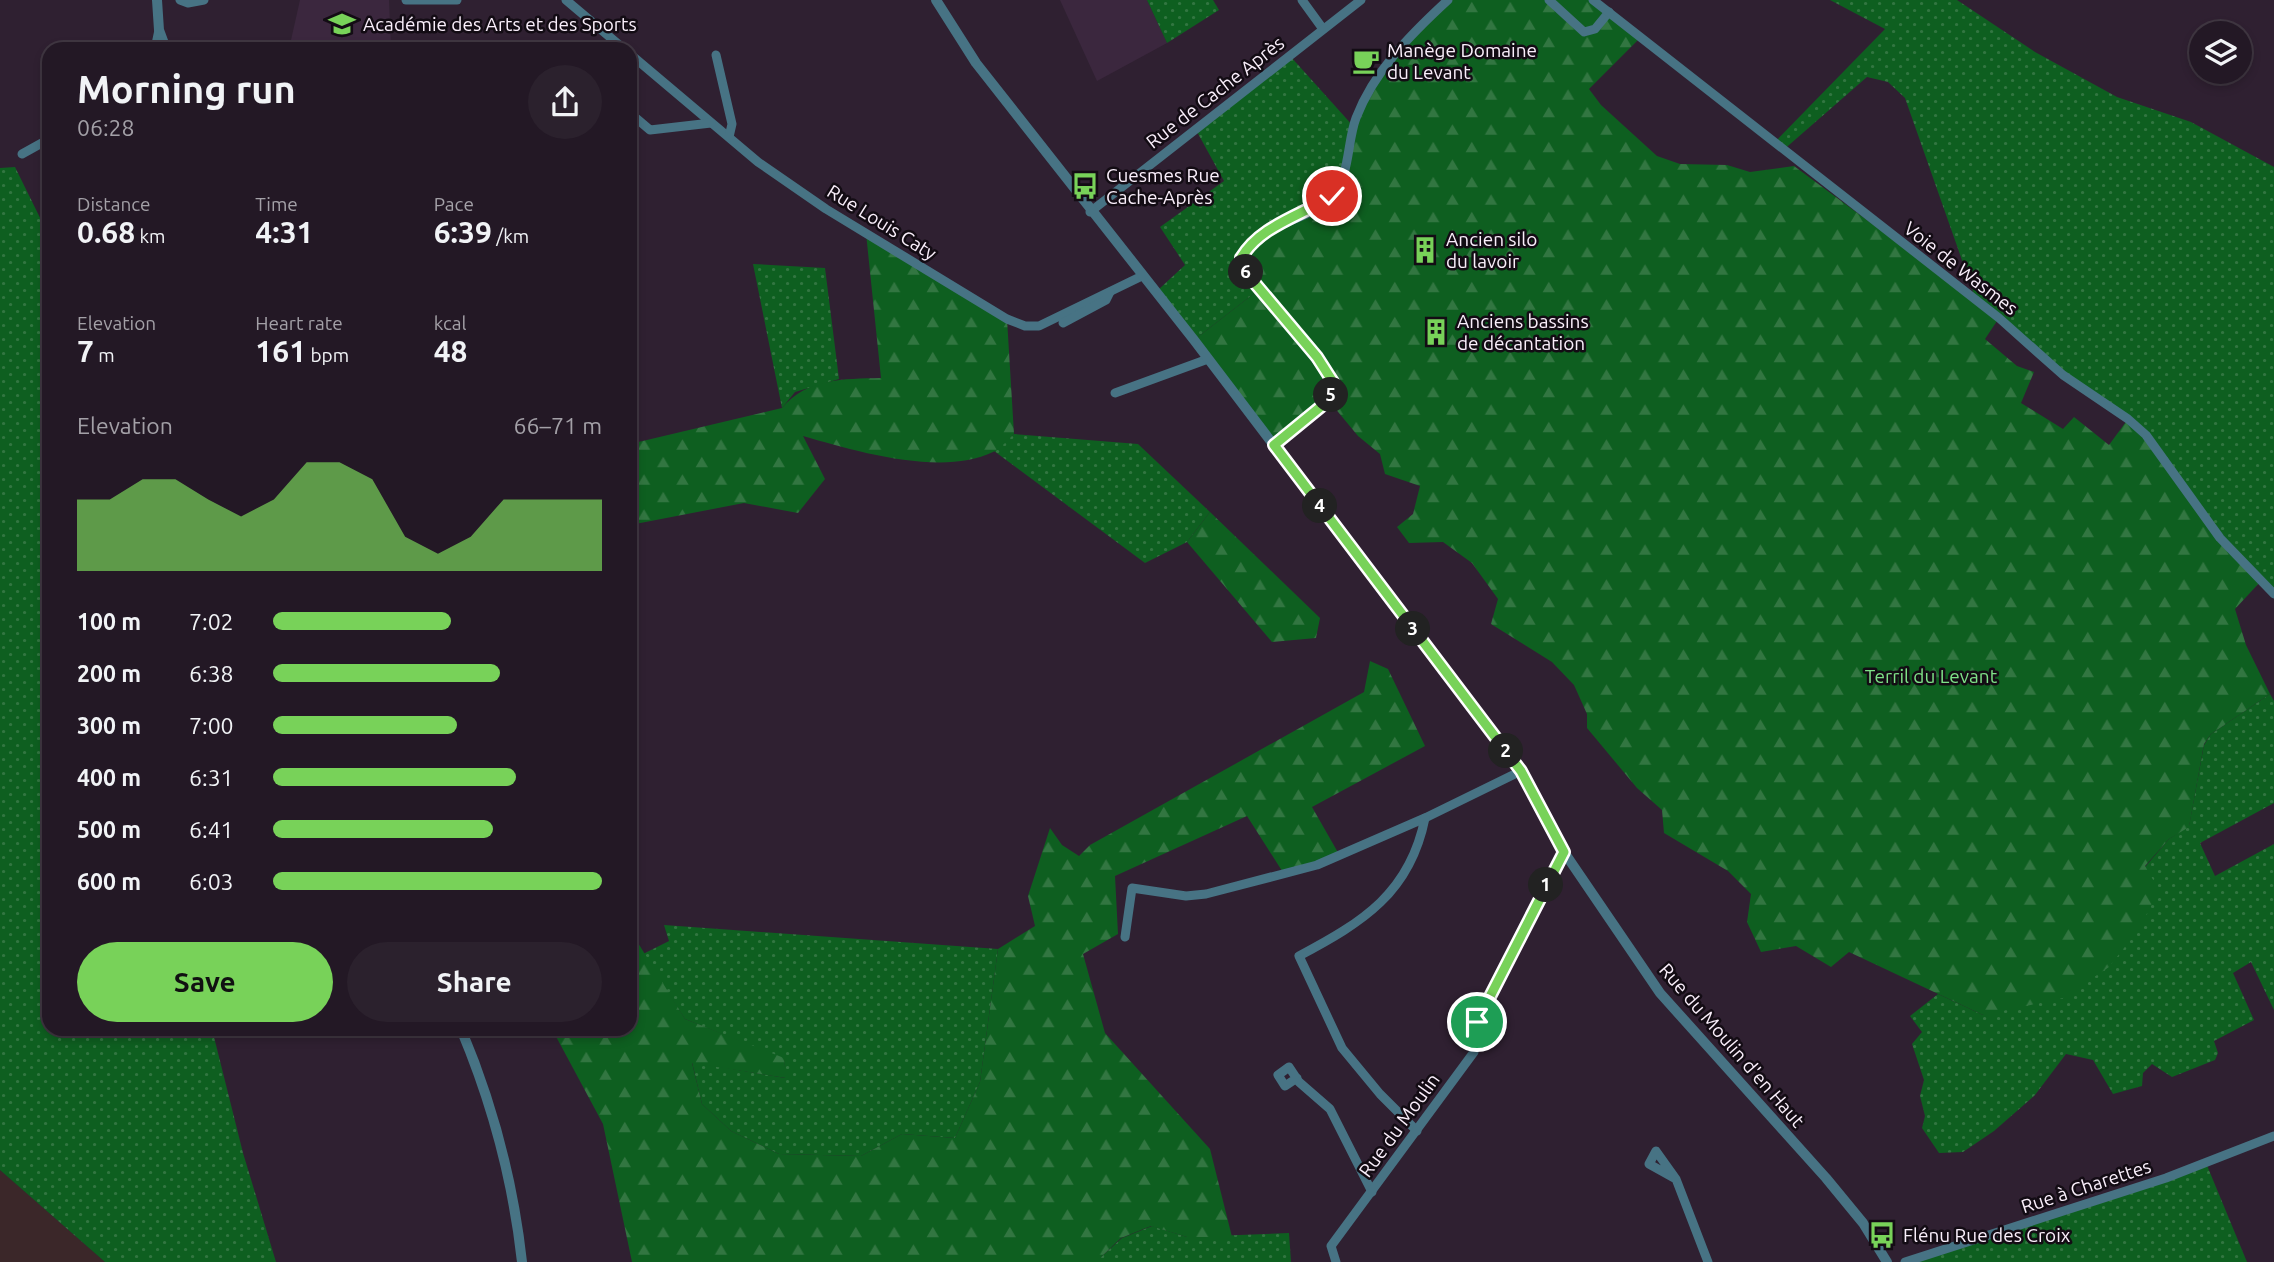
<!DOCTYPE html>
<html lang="en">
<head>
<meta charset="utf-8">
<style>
	body { margin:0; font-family:Ubuntu,sans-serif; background:#2b212d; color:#f1f3f6; height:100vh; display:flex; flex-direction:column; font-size:26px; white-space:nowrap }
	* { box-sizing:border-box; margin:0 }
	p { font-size:23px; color:#a3a0a7 }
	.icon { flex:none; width:38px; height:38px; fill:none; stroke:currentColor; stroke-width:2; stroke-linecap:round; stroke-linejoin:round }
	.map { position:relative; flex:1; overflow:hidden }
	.details { position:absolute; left:42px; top:42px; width:595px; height:994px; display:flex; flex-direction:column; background:#231825; border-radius:21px; box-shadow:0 4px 10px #0003,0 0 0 2px #403742 }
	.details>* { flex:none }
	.fabs { position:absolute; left:2189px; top:21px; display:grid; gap:14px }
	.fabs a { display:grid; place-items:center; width:63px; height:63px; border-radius:50%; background:#231825; box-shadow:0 4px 10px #0003,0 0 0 2px #403742; font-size:35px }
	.pin { position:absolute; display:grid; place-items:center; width:60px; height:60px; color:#fff; margin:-30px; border:4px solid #fff; border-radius:50%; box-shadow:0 2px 7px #0007 }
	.km { position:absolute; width:35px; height:35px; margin:-18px; border-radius:50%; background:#222; color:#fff; font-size:19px; line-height:35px; text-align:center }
	.round { display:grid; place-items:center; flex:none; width:74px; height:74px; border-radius:37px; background:#2b212d }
	.headline { display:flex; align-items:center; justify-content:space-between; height:119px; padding:0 35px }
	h1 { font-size:38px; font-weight:700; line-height:52px }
	.stats { display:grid; grid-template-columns:repeat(3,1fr); gap:10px; height:119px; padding:7px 35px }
	.stats div { display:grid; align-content:center }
	.stats b { font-size:30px; font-weight:700 }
	.stats small { font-size:19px; font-weight:400 }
	.stats p { font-size:19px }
	.chart { height:196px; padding:14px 35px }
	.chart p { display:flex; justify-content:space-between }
	.chart svg { width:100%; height:126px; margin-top:7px; fill:#78d259; opacity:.7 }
	.button { display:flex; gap:14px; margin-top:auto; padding:14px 35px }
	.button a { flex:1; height:80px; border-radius:42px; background:#78d259; color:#111; font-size:28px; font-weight:700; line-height:80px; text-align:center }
	.button a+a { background:#2b212d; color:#f1f3f6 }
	ul { padding:0 35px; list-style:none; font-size:23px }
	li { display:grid; grid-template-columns:112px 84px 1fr; align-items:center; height:52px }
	li i { height:18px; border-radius:9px; background:#78d259 }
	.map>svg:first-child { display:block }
	.commercial { fill:#3b2729 }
	.built { fill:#3b273e }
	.grass { fill:url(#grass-dots) }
	.forest { fill:url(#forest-firs) }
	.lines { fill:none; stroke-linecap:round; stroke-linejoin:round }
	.minor { stroke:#477384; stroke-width:9 }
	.tertiary { stroke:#477384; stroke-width:10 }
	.route-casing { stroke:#fff; stroke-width:14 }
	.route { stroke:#78d259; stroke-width:9 }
	.labels { text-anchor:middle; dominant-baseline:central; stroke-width:5; stroke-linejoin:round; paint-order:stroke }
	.poi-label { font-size:19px; fill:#faeffb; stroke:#130c14; text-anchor:start }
	.street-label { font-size:19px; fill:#faeffb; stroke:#130c14 }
	.park-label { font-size:19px; fill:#7fe188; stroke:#130c14 }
</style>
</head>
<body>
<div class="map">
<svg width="2274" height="1262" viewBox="0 0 2274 1262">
	<defs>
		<pattern id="grass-dots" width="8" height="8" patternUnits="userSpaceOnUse" patternTransform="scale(1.75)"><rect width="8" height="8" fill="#0e5f20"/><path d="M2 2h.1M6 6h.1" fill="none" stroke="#327641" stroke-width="1.8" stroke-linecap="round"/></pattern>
		<pattern id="forest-firs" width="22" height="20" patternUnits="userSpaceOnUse" patternTransform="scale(1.75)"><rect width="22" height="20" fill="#0e5f20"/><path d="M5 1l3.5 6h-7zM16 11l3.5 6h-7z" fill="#327641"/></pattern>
	</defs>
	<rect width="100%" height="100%" fill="#2f2031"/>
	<polygon class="commercial" points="0,1170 105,1262 0,1262"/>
	<g class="built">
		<polygon points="300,0 389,0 391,49 289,49"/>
		<polygon points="1060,0 1147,0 1167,43 1097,81"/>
	</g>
	<g class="grass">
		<polygon points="1147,0 1213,0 1219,10 1167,43"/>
		<polygon points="1830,0 1957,0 2035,52 2117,97 2191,122 2274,167 2274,596 2247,567 2146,435 2063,375 1976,300 1905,98 1888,82 1867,77 1781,152 1772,145 1885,29"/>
		<polygon points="1291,57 1354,127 1343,175 1261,288 1194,340 1158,290 1185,265 1160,227 1224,181 1196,130"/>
		<polygon points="15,167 49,236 49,495 45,496 49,508 49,1029 212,1029 243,1153 276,1262 105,1262 0,1170 0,168"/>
		<polygon points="753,264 825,268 839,379 795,392 782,408"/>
		<polygon points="1014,434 1138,444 1210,512 1187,542 1145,563 994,451"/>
		<polygon points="2270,694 2274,701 2274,803 2200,843 2215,876 2274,844 2274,1010 2251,962 2233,973 2254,1020 2214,1041 2218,1053 2215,1060 2172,1077 2152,1064 2143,1073 2142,1086 2113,1094 2093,1060 2066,1054 2035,1095 1994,1131 1963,1152 1939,1153 1922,1128 1925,1116 1920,1096 1924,1080 1912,1044 1922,1032 1910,1016 1938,994 1983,1015 2145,867 2169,839 2189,826 2204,745 2211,734"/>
		<polygon points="664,925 998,949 980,1082 955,1138 902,1134 861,1156 779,1154 731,1131 702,1104 692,1062 785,1078 784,1059 685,1019 643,954 669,941"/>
		<polygon points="2206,1163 2247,1262 1905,1262"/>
		<polygon points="1152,1226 1187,1237 1289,1233 1291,1262 1101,1262 1101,1257 1122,1238"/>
	</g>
	<g class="forest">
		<polygon points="1448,0 1593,0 1641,37 1589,89 1601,105 1657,156 1680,164 1727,165 1750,172 1794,166 1999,318 1985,339 2017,366 2034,372 2021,403 2063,429 2074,417 2109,445 2128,419 2261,581 2235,609 2246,645 2270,694 2211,734 2204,744 2189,827 2169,839 2145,866 2159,890 2139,929 2109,967 2063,998 1983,1015 1849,952 1831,967 1796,946 1761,952 1747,922 1751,894 1728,871 1664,833 1662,810 1637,788 1587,728 1587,714 1574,685 1552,662 1491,624 1498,599 1472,563 1443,542 1409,543 1397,527 1413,514 1420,486 1385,474 1380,454 1358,436 1329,401 1274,445 1194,340 1261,288 1242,268 1249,246 1332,196 1343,175 1355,121 1371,85"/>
		<path d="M866,233l141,86 7,115c-6,6 -13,14 -21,18 -51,25 -138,-1 -190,-16l22,43 -27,34 -54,-10 -114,22v-81l152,-36c25,-30 61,-29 99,-30z"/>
		<polygon points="1210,512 1320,618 1316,638 1272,642 1187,542"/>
		<polygon points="1370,661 1388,669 1425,746 1312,807 1340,856 1284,874 1247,816 1115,876 1118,934 1083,954 1105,1033 1210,1149 1232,1237 1187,1237 1151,1226 1121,1238 1101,1257 1101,1262 632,1262 603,1124 552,1029 630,1029 630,930 685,1019 784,1058 786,1078 692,1063 702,1104 731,1131 779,1154 861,1156 902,1134 955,1138 980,1082 998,949 1035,926 1028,896 1050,828 1062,845 1079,856 1090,845 1364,692"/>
	</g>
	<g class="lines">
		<g class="minor">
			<polyline points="180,0 188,3 204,0"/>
			<polyline points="406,0 457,0"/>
			<polyline points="566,0 624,49"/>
			<polyline points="1302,0 1323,29"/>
			<polyline points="1549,0 1584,32 1595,29 1609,12"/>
			<polyline points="1593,0 1999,318 2063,375 2128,419 2146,435 2220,538 2274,594"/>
			<polyline points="155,49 159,30"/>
			<polyline points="630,54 758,162 826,209 1007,319 1025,326 1039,326 1142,276"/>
			<polyline points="716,55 732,124 729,137"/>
			<polyline points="630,113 650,130 711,123"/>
			<polyline points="22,154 49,139"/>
			<polyline points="1090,212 1361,0"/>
			<polyline points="1063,323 1106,300 1110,292"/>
			<polyline points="1115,393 1208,359"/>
			<path d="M1274,445l55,-45 4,-18 -72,-94 -19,-20 -1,-9c25,-42 66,-34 92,-64 17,-20 14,-53 23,-77 18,-47 55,-84 92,-118"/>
			<polyline points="1125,937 1132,888 1186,896 1206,894 1317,865 1425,818 1521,771"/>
			<polyline points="1297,1078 1285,1086 1278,1075 1289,1067 1299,1082 1330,1109 1372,1192"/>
			<path d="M1417,1131l-37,-37 -38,-46 -43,-92c64,-34 111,-63 126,-138"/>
			<polyline points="1676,1179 1649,1164 1656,1151 1676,1179 1708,1262"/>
			<polyline points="1336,1262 1331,1246 1474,1052 1477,1022 1564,852"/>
			<polyline points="1905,1262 2166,1178 2274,1136"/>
		</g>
		<g class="tertiary">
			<polyline points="157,0 159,30 166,49"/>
			<polyline points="936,0 976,63 1194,340 1521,771 1564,852 1660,993 1826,1178 1863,1223 1887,1262"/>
			<path d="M461,1029c32,76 52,151 61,233"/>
		</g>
	</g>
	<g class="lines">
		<defs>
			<path id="route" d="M1332,196c-31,20 -71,29 -91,62l1,10 75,89 16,25 -4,18 -55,45 247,326 43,81 -87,170"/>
		</defs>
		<use href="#route" class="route-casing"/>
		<use href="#route" class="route"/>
	</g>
	<defs>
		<symbol id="university-bare" viewBox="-9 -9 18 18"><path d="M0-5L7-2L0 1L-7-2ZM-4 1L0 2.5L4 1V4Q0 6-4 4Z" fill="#78d259" stroke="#130c14" stroke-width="2.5" paint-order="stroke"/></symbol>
		<symbol id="cafe-bare" viewBox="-9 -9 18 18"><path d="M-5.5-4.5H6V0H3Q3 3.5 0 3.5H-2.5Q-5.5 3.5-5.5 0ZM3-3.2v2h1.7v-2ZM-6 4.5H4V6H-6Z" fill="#78d259" stroke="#130c14" stroke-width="2.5" paint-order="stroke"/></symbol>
		<symbol id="bus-bare" viewBox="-9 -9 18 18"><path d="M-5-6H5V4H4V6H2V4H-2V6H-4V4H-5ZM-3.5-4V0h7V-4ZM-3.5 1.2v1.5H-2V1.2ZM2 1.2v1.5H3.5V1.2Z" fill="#78d259" stroke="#130c14" stroke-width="2.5" paint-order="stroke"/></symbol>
		<symbol id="building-bare" viewBox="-9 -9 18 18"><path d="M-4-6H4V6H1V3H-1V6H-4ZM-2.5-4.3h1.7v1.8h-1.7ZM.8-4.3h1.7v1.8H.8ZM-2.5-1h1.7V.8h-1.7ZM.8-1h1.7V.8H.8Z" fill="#78d259" stroke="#130c14" stroke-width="2.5" paint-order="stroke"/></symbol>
	</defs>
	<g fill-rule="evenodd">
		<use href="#university-bare" x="323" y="5" width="38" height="38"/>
		<use href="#cafe-bare" x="1347" y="42" width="38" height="38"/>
		<use href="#bus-bare" x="1066" y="167" width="38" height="38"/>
		<use href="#building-bare" x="1406" y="231" width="38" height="38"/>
		<use href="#building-bare" x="1417" y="313" width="38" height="38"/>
		<use href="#bus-bare" x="1863" y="1216" width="38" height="38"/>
	</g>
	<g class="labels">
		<g class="poi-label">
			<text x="363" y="24">Académie des Arts et des Sports</text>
			<text x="1387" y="50">Manège Domaine<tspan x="1387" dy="22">du Levant</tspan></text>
			<text x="1106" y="175">Cuesmes Rue<tspan x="1106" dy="22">Cache-Après</tspan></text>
			<text x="1446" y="239">Ancien silo<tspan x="1446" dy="22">du lavoir</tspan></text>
			<text x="1457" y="321">Anciens bassins<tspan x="1457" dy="22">de décantation</tspan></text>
			<text x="1903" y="1235">Flénu Rue des Croix</text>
		</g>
		<g class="street-label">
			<text transform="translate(1215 92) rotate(-38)">Rue de Cache Après</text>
			<text transform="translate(882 222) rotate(32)">Rue Louis Caty</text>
			<text transform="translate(1961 268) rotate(38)">Voie de Wasmes</text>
			<text transform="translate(1732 1045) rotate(49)">Rue du Moulin d'en Haut</text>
			<text transform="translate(1399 1125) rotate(-54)">Rue du Moulin</text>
			<text transform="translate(2086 1186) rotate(-18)">Rue à Charettes</text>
		</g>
		<g class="park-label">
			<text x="1931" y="676">Terril du Levant</text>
		</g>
	</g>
</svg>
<div class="fabs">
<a><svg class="icon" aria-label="layers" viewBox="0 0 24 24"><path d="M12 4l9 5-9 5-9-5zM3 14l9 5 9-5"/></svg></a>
</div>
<div class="pin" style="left:1477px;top:1022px;background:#1e9e55"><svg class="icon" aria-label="arrive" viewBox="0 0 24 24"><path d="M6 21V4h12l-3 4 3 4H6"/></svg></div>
<div class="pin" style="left:1332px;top:196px;background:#d93025"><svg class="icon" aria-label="check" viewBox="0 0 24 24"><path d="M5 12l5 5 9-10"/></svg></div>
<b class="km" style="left:1546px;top:885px">1</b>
<b class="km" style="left:1506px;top:751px">2</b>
<b class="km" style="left:1413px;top:629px">3</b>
<b class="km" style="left:1320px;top:506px">4</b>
<b class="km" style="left:1331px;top:395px">5</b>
<b class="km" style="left:1246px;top:272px">6</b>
<section class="details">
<div class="headline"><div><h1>Morning run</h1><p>06:28</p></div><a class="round"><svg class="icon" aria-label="share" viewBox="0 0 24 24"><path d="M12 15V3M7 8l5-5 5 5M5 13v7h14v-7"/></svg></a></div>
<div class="stats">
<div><p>Distance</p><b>0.68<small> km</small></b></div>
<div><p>Time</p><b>4:31</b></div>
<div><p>Pace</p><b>6:39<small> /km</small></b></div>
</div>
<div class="stats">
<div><p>Elevation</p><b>7<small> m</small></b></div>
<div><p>Heart rate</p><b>161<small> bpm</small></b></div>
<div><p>kcal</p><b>48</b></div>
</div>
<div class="chart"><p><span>Elevation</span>66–71 m</p>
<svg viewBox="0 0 160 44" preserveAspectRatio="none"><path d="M0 44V19L10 19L20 12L30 12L40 19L50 25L60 19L70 6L80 6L90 12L100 32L110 38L120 32L130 19L140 19L150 19L160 19V44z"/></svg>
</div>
<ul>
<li><b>100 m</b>7:02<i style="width:54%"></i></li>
<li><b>200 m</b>6:38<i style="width:69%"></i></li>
<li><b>300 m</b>7:00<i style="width:56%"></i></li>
<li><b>400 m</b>6:31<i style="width:74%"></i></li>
<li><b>500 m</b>6:41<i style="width:67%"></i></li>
<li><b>600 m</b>6:03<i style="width:100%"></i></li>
</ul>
<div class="button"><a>Save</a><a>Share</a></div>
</section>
</div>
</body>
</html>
